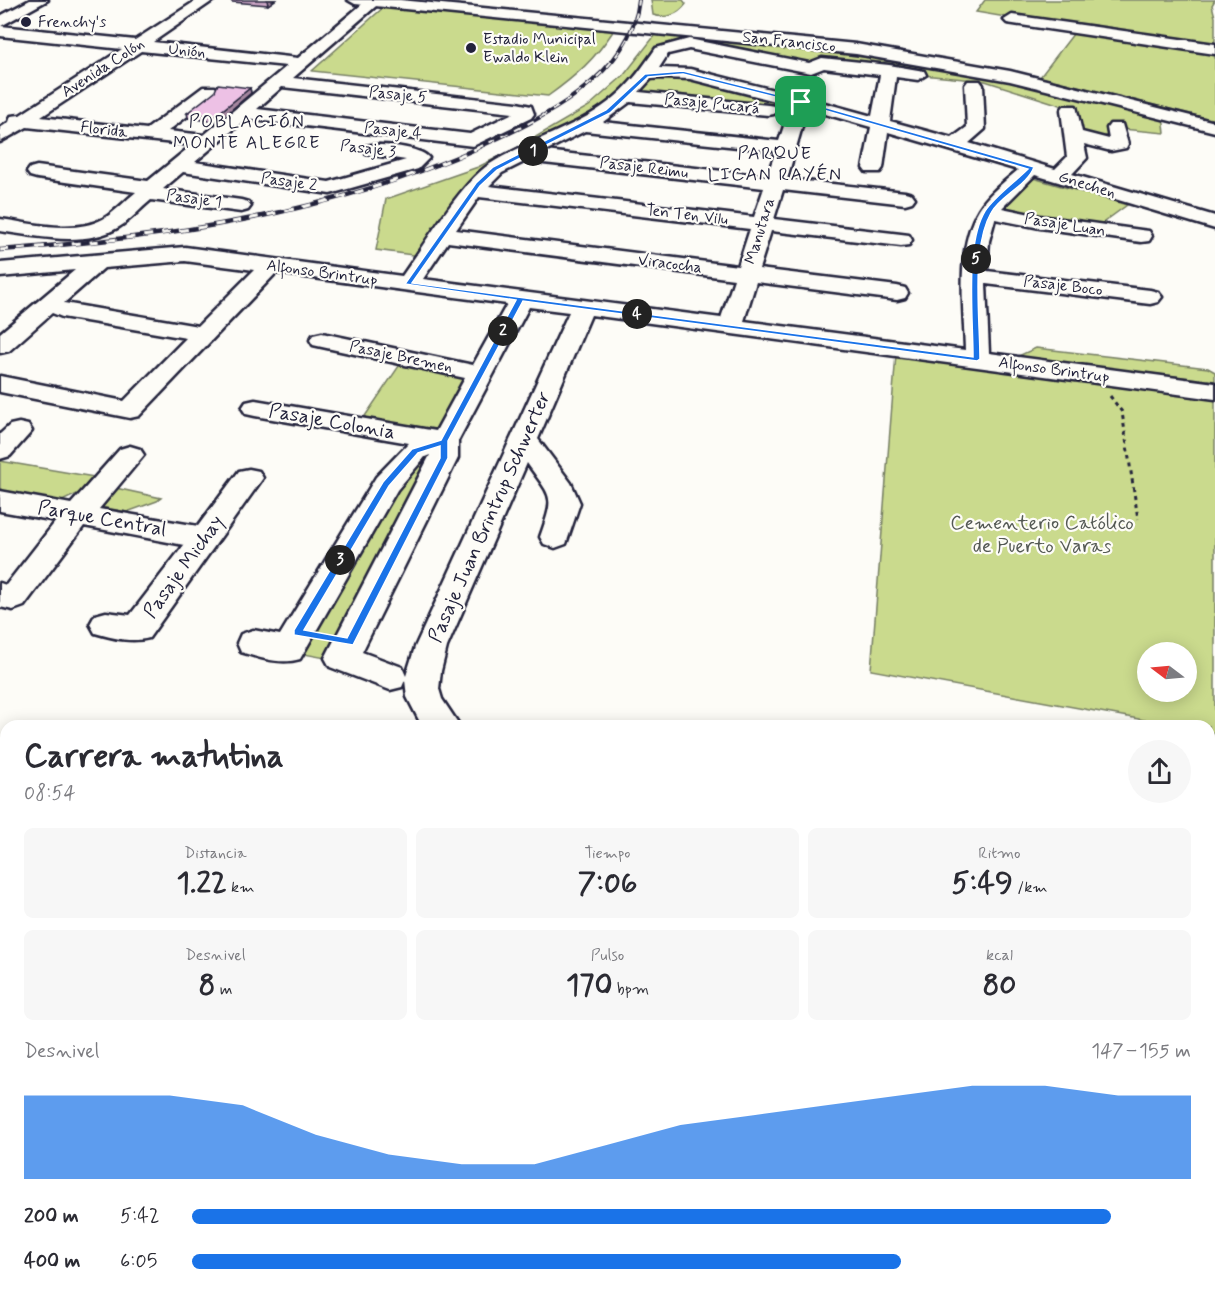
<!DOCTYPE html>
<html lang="es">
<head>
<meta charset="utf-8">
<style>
	body { margin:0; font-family:Mynerve,sans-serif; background:#f7f7f7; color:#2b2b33; height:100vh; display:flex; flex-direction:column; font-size:22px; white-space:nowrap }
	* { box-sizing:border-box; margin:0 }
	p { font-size:20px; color:#7c7c81 }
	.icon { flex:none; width:33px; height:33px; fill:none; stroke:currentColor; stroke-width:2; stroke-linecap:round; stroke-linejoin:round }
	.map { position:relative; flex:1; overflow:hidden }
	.drawer { position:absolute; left:0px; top:720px; width:1215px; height:576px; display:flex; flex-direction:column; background:#fff; border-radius:18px 18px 0 0; box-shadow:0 3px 15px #0003 }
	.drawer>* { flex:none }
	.needle { width:39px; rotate:286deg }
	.controls { position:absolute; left:1137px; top:642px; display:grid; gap:12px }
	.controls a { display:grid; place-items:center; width:60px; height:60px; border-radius:50%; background:#fff; box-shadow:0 3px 15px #0003; font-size:30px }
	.pin { position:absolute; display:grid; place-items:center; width:51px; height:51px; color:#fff; margin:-26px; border-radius:12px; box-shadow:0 3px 9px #0006 }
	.km { position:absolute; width:30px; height:30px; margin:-15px; border-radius:50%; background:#222; color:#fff; font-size:16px; line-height:30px; text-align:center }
	.round { display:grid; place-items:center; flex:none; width:63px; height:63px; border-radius:32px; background:#f7f7f7 }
	.summary { display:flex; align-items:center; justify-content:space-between; height:102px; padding:0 24px }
	h1 { font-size:33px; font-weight:700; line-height:45px }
	.stats { display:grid; grid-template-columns:repeat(3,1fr); gap:9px; height:102px; padding:6px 24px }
	.stats div { display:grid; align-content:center; border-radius:9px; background:#f7f7f7; text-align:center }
	.stats b { font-size:30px; font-weight:700 }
	.stats small { font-size:16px; font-weight:400 }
	.stats p { font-size:16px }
	.chart { height:168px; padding:12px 24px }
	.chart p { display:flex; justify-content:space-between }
	.chart svg { width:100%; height:108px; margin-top:6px; fill:#1a73e8; opacity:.7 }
	ul { padding:0 24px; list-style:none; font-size:20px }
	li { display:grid; grid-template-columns:96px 72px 1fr; align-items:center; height:45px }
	li i { height:15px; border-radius:8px; background:#1a73e8 }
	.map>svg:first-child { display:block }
	.green { fill:#cada8d; stroke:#767e64; stroke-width:1.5; fill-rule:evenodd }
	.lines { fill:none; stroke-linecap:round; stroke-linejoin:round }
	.minor-casing { stroke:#22223b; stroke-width:5 }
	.major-casing { stroke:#22223b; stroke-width:5 }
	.path { stroke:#22223b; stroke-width:3; stroke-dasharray:4 4; stroke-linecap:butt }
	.minor { fill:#fdfcf7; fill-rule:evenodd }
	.major { fill:#fdfcf7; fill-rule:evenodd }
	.rail-far1-casing { stroke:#22223b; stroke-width:4 }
	.rail-casing { stroke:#22223b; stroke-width:4.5 }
	.rail-far1 { stroke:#fdfcf7; stroke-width:2; stroke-dasharray:7; stroke-linecap:butt }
	.rail { stroke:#fdfcf7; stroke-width:3; stroke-dasharray:9; stroke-linecap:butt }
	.wall { fill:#cca6c5; stroke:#22223b; stroke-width:1.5 }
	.shaded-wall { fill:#a687a0; stroke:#22223b; stroke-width:1.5 }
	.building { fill:#edc1e5; stroke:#22223b; stroke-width:1.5 }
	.route { fill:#1a73e8; stroke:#fff; stroke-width:1.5; fill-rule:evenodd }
	.poi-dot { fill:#22223b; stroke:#fdfcf7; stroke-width:2 }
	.labels { text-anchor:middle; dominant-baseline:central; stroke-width:4.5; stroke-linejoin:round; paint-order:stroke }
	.far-poi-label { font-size:16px; fill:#22223b; stroke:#fdfcf7; text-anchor:start }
	.far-street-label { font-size:16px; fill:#22223b; stroke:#fdfcf7 }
	.far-neighbourhood-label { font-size:18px; letter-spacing:1.5px; fill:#22223b; stroke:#fdfcf7 }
	.street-label { font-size:20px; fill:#22223b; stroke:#fdfcf7 }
	.park-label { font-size:20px; fill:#545954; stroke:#fdfcf7 }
</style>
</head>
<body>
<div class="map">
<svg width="1215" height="1296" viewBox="0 0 1215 1296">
	<rect width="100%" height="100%" fill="#fdfcf7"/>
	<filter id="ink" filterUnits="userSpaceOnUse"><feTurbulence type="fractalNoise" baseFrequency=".0167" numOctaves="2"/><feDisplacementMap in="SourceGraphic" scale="12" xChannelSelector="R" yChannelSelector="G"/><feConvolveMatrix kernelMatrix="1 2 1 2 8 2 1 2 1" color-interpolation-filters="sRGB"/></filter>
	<g filter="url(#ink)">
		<g class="green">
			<path d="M651,0h32l3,4c-8,11 -20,15 -33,11z"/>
			<polygon points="985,0 1215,0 1212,5 1215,17 1215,120 1040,77 1077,29 976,12"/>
			<path d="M385,6l229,24c-19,29 -38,46 -66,66l-236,-25z"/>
			<polygon points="656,34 805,49 1004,77 1163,116 1165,133 1122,129 1114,141 1078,133 1073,109 985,81 807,64 700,43 663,48 641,77 604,110 487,173 420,256 376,250 386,199 478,167 522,145 589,106 624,75"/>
			<polygon points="675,75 791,103 789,111 638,96 637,92 652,77"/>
			<polygon points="1033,178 1127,205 1097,227 1000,211 1026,180"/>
			<polygon points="1036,348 1208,368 1215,372 1215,381 1016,357"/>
			<path d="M896,354l319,43v336l-6,-1v-6h-32l-306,-56zM1148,652h38v40h-38z"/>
			<polygon points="401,363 473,380 445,429 428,433 361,422"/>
			<polygon points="418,456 435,458 331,659 304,654 310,638 305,630"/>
			<polygon points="0,461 100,478 90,488 60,502 0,493"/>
			<polygon points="111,487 161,498 157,501 127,512 96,506"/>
		</g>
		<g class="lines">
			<defs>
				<g id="minor">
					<path d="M30,0h18l-47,26 134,14 62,-40h17l-61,42 145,16 69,-58h16l-90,78 224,25 14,3 3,8 -3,4 -58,28 -227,-27 -51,43 134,20 77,-22 -40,-6 -2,-4 2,-4c13,-3 55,1 63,12l-11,11 -88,25 -147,-22 -20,17 78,11 7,2 3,4 -3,4 -7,2 -90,-12c-10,8 -20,20 -32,27 -34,21 -82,9 -119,4v-12c31,4 74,16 103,0 12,-7 23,-19 33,-27l-99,-14 -7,-2 -3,-4 3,-4 7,-2 111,15 44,-36 -165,-18 -27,15v-14l9,-6 2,-6 9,-1 102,-66 -122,-13v-20zM141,51l146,15 -83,69 -36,-4 47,-36 3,-4 -3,-4h-12l-56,42 -106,-12zM282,87l231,26 -43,21 -213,-25z"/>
					<polygon points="1012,15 1215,44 1215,54 1007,23 1004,20"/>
					<path d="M689,39l120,24 13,-5 67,7 35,6 2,4 -8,5 -22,-3 -6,44 62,17 15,-11 -2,-42 3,-4h12l3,4 2,44 -16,14 86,26 12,-12 -6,-47 3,-4h12l6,26 27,7 -2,-11 3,-4h12l6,20 -2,4 -15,3 -27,-7 3,14 -15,16 143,42v13l-180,-54 -33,33 38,8 101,14 8,1 3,5 -3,5 -8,1 -101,-14 -45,-9 -6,22 -2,30 163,19 8,2 4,5 -4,5 -8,2 -164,-20 3,69 226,30v16l-624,-84 -53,124 33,44 9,20 -14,41 -11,4 -11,-4 -4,-7c15,-43 13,-37 -13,-74l-80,184 -6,24 -2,18 3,10 18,27h-38l-15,-29 -2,-17 -3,7 -12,3 -60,-23 -5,-9 105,-203 -5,2 -28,33 -97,169c-19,6 -40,-1 -59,-7l-4,-9 4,-9 12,-4 27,5 96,-158 33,-34 -154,-27 -9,-2 -4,-6 4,-6 9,-2 181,31 29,-53 -143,-31 -9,-2 -3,-5 3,-5 9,-2 151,32 34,-61 -231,-31 -137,143 -9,2 -130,-26v-16l124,25 62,-63 -124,-21 -10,-4 -43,38 -9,2v-20l75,-63 -75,7v-14l185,-16 217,29c21,-29 59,-94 88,-112 39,-25 89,-36 125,-67 17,-14 29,-32 41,-49zM689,49l122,24 13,-5 56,7 -8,41 -62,-17 6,-17 -3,-4h-12l-7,17 -104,-26 -31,-1 9,-14zM661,78l29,1 101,26 -12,36 -176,-19 27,-20 138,13 6,-1 3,-4 -3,-4 -6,-1 -129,-13 12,-13zM807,109l64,18 -8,41 3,4h14l3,-4 5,-36 130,38c-14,12 -30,24 -39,39 -24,40 -15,97 -14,141l-221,-29 12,-39 141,18 8,-2 3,-5 -3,-5 -8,-2 -138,-17 12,-38 130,15 8,-1 3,-5 -3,-5 -8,-1 -127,-15 9,-29 122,14 7,-2 3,-4 -3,-4 -7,-2 -118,-13zM585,131l191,20 -9,25 -222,-25zM526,161l238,27 -10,29 -265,-31 13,-13zM479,197l271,32 -12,37 -282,-36zM448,242l286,37 -13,39 -298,-39zM185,261l69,9 -56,56 -134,-23 40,-35zM529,307l40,5 -154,335 -9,29 -4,-9 -40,-15 96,-194v-17z"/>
					<polygon points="19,423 28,425 32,431 10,456 0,459 0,434 10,425"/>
					<path d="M130,446l10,3 4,6 -45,54 99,17 41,-55 10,-2 10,2 4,7 -114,160c-17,5 -37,0 -54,-5l-5,-9 5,-9 11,-3 24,3 54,-70 -100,-19 -60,80 -11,4 -13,-3v-24l6,2 50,-64 -56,-10v-20l71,13 49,-55z"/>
					<polygon points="1209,1119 1215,1121 1215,1210 1209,1208"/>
					<polygon points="0,1148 6,1151 6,1200 0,1197"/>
					<polygon points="6,1281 6,1290 54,1290 52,1296 0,1296"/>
				</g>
				<polygon id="major" points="348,0 400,0 856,44 1010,71 1215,122 1215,132 1010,81 856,54 355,4"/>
			</defs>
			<use href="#minor" class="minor-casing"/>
			<use href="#major" class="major-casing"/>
			<polyline class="path" points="1110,396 1122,412 1138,519"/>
			<use href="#minor" class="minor"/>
			<use href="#major" class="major"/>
			<defs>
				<path id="rail-far1" d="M477,148c63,-28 154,-71 162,-148"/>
				<path id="rail" d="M0,250c164,-12 329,-35 480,-103"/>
			</defs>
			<use href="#rail-far1" class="rail-far1-casing"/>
			<use href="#rail" class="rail-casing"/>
			<use href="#rail-far1" class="rail-far1"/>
			<use href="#rail" class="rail"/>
		</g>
		<g class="wall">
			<polygon points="231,0 275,0 268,5 232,2"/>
			<polygon points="250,88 251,93 217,122 188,118 187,113"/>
		</g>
		<g class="shaded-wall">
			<polygon points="267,0 275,0 268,5"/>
			<polygon points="250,88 251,93 217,122 215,116"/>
		</g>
		<polygon class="building" points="218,84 250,88 215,116 187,113 215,91"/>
	</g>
	<path class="route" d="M683,71l120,30 231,66c-6,18 -34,29 -43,46 -20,35 -11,106 -11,146l-3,2 -454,-60 -75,140v17l-95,187 -59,-10v-5l89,-148 29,-33 29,-9 75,-140 -111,-16 71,-101 17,-16 113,-57 39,-36zM683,74l116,29 229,66c-12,12 -34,28 -43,42 -20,33 -12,106 -12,146l-561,-74 68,-97 17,-16 113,-57 38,-36zM440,446v12l-93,180 -43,-8 85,-144 29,-33z"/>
	<g class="poi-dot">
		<circle cx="26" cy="22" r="6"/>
		<circle cx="471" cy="48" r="6"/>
	</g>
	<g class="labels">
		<g class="far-poi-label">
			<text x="38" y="22">Frenchy's</text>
			<text x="483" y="39">Estadio Municipal<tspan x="483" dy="18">Ewaldo Klein</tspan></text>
		</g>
		<g class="far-street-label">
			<text transform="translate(789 42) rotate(6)">San Francisco</text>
			<text transform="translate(187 51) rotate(6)">Unión</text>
			<text transform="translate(103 68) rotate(-33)">Avenida Colón</text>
			<text transform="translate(398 95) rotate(6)">Pasaje 5</text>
			<text transform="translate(712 104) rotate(6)">Pasaje Pucará</text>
			<text transform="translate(104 130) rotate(7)">Florida</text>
			<text transform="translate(393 131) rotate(7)">Pasaje 4</text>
			<text transform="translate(368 149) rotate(7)">Pasaje 3</text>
			<text transform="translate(644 168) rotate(7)">Pasaje Reimu</text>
			<text transform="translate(289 182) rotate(8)">Pasaje 2</text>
			<text transform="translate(1087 185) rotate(17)">Gnechen</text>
			<text transform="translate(194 199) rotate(8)">Pasaje 1</text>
			<text transform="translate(687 215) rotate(7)">Ten Ten Vilu</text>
			<text transform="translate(1065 225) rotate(9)">Pasaje Luan</text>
			<text transform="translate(760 231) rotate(-73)">Manutara</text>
			<text transform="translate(670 264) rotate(7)">Viracocha</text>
			<text transform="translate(322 273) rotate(8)">Alfonso Brintrup</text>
			<text transform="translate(1063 286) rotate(7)">Pasaje Boco</text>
			<text transform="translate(401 357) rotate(12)">Pasaje Bremen</text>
			<text transform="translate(1054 370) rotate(8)">Alfonso Brintrup</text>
		</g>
		<g class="far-neighbourhood-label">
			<text x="247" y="122">POBLACIÓN<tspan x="247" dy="21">MONTE ALEGRE</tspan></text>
			<text x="775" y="154">PARQUE<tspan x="775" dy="21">LICAN RAYÉN</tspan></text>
		</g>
		<g class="street-label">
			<text transform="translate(332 422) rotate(10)">Pasaje Colonia</text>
			<text transform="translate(490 517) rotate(-66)">Pasaje Juan Brintrup Schwerter</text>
			<text transform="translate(102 519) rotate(10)">Parque Central</text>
			<text transform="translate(184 567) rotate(-54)">Pasaje Michay</text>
		</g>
		<g class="park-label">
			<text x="1042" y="523">Cementerio Católico<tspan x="1042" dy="23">de Puerto Varas</tspan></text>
		</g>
	</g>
</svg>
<div class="controls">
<a><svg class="needle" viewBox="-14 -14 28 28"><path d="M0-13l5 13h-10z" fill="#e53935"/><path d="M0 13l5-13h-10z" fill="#7c7c81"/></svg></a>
</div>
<div class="pin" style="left:801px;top:102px;background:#1e9e55"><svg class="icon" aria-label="arrive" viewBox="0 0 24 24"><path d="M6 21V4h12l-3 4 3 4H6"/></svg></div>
<b class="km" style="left:533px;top:151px">1</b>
<b class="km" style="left:503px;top:331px">2</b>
<b class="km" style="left:340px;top:560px">3</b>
<b class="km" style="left:637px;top:314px">4</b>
<b class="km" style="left:976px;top:259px">5</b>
<section class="drawer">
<div class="summary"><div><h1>Carrera matutina</h1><p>08:54</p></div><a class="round"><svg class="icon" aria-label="share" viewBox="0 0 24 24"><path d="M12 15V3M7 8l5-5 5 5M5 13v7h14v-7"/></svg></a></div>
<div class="stats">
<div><p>Distancia</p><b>1.22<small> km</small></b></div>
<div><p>Tiempo</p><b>7:06</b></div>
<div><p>Ritmo</p><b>5:49<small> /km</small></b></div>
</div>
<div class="stats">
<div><p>Desnivel</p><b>8<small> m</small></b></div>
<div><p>Pulso</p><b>170<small> bpm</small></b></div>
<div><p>kcal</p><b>80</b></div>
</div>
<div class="chart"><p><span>Desnivel</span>147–155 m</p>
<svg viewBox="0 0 160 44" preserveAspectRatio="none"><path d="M0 44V10L10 10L20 10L30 14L40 26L50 34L60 38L70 38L80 30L90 22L100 18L110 14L120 10L130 6L140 6L150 10L160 10V44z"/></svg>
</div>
<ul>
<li><b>200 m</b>5:42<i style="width:92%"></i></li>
<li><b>400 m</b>6:05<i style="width:71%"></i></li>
</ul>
</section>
</div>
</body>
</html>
